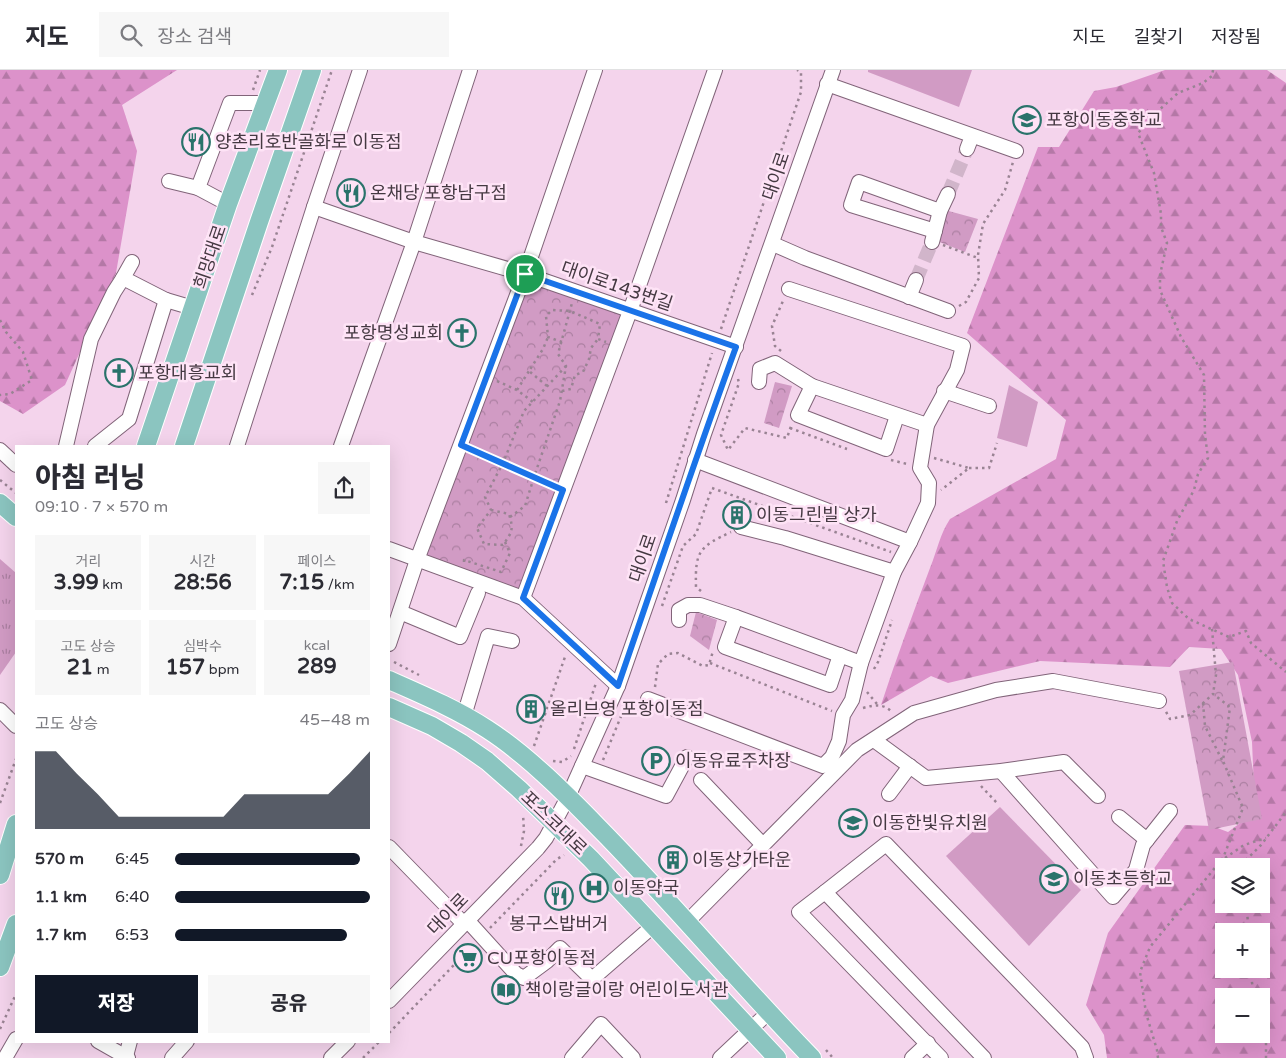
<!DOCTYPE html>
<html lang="ko">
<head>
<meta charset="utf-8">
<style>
	body { margin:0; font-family:"Varela Round","Noto Sans KR",sans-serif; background:#f7f7f7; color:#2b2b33; height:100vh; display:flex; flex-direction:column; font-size:19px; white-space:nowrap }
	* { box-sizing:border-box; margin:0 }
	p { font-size:16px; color:#7c7c81 }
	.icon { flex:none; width:28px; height:28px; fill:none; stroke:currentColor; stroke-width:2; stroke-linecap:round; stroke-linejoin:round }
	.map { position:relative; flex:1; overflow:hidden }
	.details { position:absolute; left:15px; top:375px; width:375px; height:598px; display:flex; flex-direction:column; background:#fff; border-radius:0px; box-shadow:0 5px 20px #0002 }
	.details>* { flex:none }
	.controls { position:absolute; left:1215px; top:788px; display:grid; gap:10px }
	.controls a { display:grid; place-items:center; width:55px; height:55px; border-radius:0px; background:#fff; box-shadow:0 5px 20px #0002; font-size:25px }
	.pin { position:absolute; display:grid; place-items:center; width:42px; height:42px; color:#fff; margin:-21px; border:2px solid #fff; border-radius:50%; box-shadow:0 1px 5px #0007 }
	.round { display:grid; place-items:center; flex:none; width:52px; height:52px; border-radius:0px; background:#f7f7f7 }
	.summary { display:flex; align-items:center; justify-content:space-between; height:85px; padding:0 20px }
	h1 { font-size:28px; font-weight:800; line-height:38px }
	.figures { display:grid; grid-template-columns:repeat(3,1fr); gap:8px; height:85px; padding:5px 20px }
	.figures div { display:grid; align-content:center; border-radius:0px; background:#f7f7f7; text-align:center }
	.figures b { font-size:21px; font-weight:800 }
	.figures small { font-size:14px; font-weight:400 }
	.figures p { font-size:14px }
	.chart { height:140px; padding:10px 20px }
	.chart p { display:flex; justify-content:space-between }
	.chart svg { width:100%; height:90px; margin-top:5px; fill:#111827; opacity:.7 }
	.cta { display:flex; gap:10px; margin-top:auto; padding:10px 20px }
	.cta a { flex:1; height:58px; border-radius:0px; background:#111827; color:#fff; font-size:20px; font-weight:800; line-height:58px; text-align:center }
	.cta a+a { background:#f7f7f7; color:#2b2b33 }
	ul { padding:0 20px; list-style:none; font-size:16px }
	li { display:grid; grid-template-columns:80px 60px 1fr; align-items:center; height:38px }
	li i { height:12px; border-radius:6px; background:#111827 }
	header { display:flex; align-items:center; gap:30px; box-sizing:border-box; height:70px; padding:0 25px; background:#fff; border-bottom:1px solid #e1e1e2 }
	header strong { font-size:24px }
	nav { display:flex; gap:28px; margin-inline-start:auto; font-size:18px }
	.search { width:350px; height:45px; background:#f7f7f7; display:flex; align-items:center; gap:12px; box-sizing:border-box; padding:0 18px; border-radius:0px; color:#7c7c81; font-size:19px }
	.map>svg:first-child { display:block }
	.grass { fill:url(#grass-tufts) }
	.forest { fill:url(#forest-firs); fill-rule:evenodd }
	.park { fill:url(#park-crowns) }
	.garden { fill:#d19bc4 }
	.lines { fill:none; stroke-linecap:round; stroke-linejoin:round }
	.minor-tunnel { stroke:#d1b5ca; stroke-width:14; stroke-dasharray:14 7; stroke-linecap:butt }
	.minor-casing { stroke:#816479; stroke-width:16 }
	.major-casing { stroke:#fff; stroke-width:20 }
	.path { stroke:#998393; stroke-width:2.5; stroke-dasharray:2.5 4; stroke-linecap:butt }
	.minor { stroke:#fff; stroke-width:14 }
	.major { stroke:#8bc5c0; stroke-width:18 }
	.route-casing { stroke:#fff; stroke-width:10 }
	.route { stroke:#1a73e8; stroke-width:6 }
	.labels { text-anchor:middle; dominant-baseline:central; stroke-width:5; stroke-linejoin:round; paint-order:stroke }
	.poi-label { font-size:18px; fill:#453942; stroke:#fee3f6; text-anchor:start }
	.street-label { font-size:18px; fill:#453942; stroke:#fee3f6 }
</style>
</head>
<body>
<header>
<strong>지도</strong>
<div class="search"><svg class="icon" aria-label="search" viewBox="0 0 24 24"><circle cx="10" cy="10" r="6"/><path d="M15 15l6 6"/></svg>장소 검색</div>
<nav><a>지도</a><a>길찾기</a><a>저장됨</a></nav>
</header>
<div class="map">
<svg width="1286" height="988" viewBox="0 0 1286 988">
	<defs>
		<pattern id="grass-tufts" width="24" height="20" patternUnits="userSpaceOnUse" patternTransform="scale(1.25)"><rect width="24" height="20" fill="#d19bc4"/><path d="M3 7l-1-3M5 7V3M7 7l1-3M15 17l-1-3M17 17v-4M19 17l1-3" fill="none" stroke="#ab7fa1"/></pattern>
		<pattern id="forest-firs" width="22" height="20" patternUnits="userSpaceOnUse" patternTransform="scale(1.25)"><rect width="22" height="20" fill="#dc92ca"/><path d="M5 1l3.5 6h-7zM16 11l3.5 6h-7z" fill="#b478a6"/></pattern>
		<pattern id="park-crowns" width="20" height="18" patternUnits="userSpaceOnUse" patternTransform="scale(1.25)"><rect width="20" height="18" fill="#d19bc4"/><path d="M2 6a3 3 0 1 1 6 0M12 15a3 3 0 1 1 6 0" fill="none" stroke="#ab7fa1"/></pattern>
	</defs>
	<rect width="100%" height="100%" fill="#f4d4ec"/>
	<polygon class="grass" points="0,489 16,503 16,582 0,605"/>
	<g class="forest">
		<polygon points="0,0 177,0 122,35 137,81 116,203 65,315 23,344 0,331"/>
		<path d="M1165,0h102l19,13v975h-179l-3,-23 -18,-30 22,-72 77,-108 27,1 16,6 27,-20 -3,-70 -14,-67 -17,-26 -32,-2 -19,20 -130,-6 -92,22 -17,-7 -50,29c15,-46 32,-92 49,-137 7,-17 10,-34 20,-49l106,-60 10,-39 -99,-87 71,-186h21l35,-56 22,-4zM1224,796h37v38h-37zM1224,861h37v38h-37zM1224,926h37v38h-37z"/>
	</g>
	<g class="park">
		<polygon points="945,140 978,149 965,182 937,171"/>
		<polygon points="525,204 630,241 523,528 417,490"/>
		<polygon points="775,312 792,316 779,358 764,353"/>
		<polygon points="696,542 717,550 709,580 690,566"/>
		<polygon points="1233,592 1262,749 1209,760 1179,601"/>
	</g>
	<g class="garden">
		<polygon points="868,0 972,0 959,37 868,2"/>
		<polygon points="1009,315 1038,332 1027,377 997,368"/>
		<polygon points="1000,737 1081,820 1029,876 946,786"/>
	</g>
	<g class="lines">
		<g class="minor-tunnel">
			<polyline points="948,124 967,79"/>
			<polyline points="916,210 932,172"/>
		</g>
		<defs>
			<g id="minor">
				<polyline points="827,14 1016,81"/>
				<polyline points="967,79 972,66"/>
				<polyline points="169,111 198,118"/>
				<polyline points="228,134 198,118 230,33 266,33"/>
				<polyline points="314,137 414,172 525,204 736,277"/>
				<polyline points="935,161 851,135 859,112 940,141"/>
				<polyline points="932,172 940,141 948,124"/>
				<polyline points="773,174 805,188 948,241"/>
				<polyline points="132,192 123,208 166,230 193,238"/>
				<polyline points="909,227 916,210"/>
				<polyline points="759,312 760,299 775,293 812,316 927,355"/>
				<polyline points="812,316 798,345 886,379 897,346"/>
				<polyline points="944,321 989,336"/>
				<polyline points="66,376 91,269 114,222 123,208"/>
				<polyline points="95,376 129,349 166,230"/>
				<polyline points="237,376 314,137 360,0"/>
				<polyline points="341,376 414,172 470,0"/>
				<polyline points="0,380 16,395"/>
				<polyline points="695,390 910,472"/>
				<polyline points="741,457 785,468 894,502"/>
				<polyline points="389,479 523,528 618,616"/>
				<polyline points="523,528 630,241 715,0"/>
				<polyline points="400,542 460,567 478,523"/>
				<polyline points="736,547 725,577 830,615 840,585"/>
				<polyline points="679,550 679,540 688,535 700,535 736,547 861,593"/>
				<polyline points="389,574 417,490 525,204 595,0"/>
				<polyline points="648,629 823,696 832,687 839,671 843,645 852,630 861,593 894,502 910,472 928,433 929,413 920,398 927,355 957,300 963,276 789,219"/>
				<polyline points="0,640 16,656"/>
				<polyline points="464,646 488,566 512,571"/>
				<polyline points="874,670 926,708 1001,701 1064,692 1098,726"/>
				<polyline points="582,696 666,726 687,687"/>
				<polyline points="1001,701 1113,827 1136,800 1143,775 1170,741"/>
				<polyline points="701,710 763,775"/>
				<polyline points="889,724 910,696"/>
				<polyline points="1119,747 1147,770"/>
				<polyline points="389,777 464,854"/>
				<polyline points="825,822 799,842 941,988"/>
				<polyline points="467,850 516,904 524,908 547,891 560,878 592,909 653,856"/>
				<polyline points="687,852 857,680 914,643 996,620 1053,611 1159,631"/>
				<polyline points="389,931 538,778 546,768 568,727 618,616 683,430 704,364 833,0"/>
				<polyline points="98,971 128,988"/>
				<polyline points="126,986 130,971"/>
				<polyline points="5,988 16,969"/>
				<polyline points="172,988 187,971"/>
				<polyline points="331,988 348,971"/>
				<polyline points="572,988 601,954 633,988"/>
				<polyline points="720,988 769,942"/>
				<polyline points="912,988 928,973"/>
				<polyline points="984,988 825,822 886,774 1082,977 1086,988"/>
			</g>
			<g id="major">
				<polyline points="146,376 228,134 278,0"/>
				<polyline points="184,376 259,152 312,0"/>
				<polyline points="0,433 16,447"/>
				<path d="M389,610c34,15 67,29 98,49 39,25 79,65 111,98 74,75 141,156 214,231"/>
				<polyline points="389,637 432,656 461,673 487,691 519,719 591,789 777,988"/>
				<polyline points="0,805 16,754"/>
				<polyline points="0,897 16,854"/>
			</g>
		</defs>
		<use href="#minor" class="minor-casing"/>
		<use href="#major" class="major-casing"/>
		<g class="path">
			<polyline points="1213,0 1212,6 1203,13 1178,23 1158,41 1138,63 1154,103 1161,144 1161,157 1167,173 1160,205 1160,220 1181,267 1204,305 1205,365 1208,388 1198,404 1194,420 1177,451 1163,491 1167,517 1172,533 1189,549 1229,567 1246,561 1251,573 1286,602"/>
			<polyline points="253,20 260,0"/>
			<polyline points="943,175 978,188"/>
			<polyline points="252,225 272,177 332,0"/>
			<polyline points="959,236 966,232 979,208 978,185 983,154 1005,120 1013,92"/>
			<polyline points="0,250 6,262 23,282 32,310 10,324 0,325"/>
			<polyline points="721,259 801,22 801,2 797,0"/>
			<polyline points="562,272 548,267 546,246 552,240 570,241 600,254 598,269 606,272"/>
			<polyline points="781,281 775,276 772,256 783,231"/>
			<polyline points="738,309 739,313 721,365 728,380 745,358 787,368 791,356"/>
			<polyline points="497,311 517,320 533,332"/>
			<polyline points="547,316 529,301 543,279 548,267"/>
			<polyline points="517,320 529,301"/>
			<polyline points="562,321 571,319 575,305 583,302 589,289 591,278 598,269"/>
			<polyline points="790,358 847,379"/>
			<polyline points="472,380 534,407 560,331 566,296 558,284 572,233"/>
			<polyline points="934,388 969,398 941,420"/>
			<polyline points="891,390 907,394"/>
			<polyline points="969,398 989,398 997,373"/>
			<polyline points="0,410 16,423"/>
			<polyline points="666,433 712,283"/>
			<path d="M491,440l18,4c5,16 3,18 -6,31l-19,-1 -7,-16 14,-18 -6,-13 18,-34 21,-52 42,-45"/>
			<polyline points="510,447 525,436 534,407 552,415"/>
			<polyline points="464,492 464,490 501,502 510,483 505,472"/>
			<path d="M701,521l-5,-4c-1,-36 3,-40 35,-55"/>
			<polyline points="662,536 683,476 696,464 712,418 891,482"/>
			<polyline points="1212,559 1216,605 1213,624"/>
			<polyline points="394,592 419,605"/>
			<polyline points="710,593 832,641"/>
			<polyline points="874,599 878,592 892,550"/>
			<polyline points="655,617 658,594 668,584 678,583 703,596 709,595 713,581"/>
			<polyline points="867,622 877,634"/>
			<polyline points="1203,633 1205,656 1222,690"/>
			<path d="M863,638c11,-3 20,-5 29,4"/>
			<polyline points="534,676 566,584"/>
			<polyline points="574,679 596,613"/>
			<polyline points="603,690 624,639"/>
			<polyline points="553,691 562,692 571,686"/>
			<polyline points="981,716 997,733"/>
			<polyline points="0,733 16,689"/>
			<polyline points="521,776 524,761 523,744"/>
			<polyline points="1225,788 1244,775 1266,768"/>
			<polyline points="1244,796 1244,792 1261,775 1286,742"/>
			<polyline points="1246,834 1249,861"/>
			<polyline points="490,858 557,789 564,785"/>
			<polyline points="1250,899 1254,926"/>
			<polyline points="1261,954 1266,970 1266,988"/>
			<polyline points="0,959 16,924"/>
			<polyline points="389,963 472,876"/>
			<polyline points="826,980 833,988"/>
			<polyline points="363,988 380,971"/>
			<polyline points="1158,988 1157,980 1146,943 1140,902 1150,877 1223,788 1243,738 1223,691 1230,637 1213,624 1190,645 1170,649 1165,640"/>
		</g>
		<use href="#minor" class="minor"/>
		<use href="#major" class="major"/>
	</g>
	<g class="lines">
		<defs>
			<path id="route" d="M525,204l211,73c-41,112 -79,226 -118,339l-95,-88 40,-108 -102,-45z"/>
		</defs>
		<use href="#route" class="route-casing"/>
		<use href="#route" class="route"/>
	</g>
	<defs>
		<symbol id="school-ring" viewBox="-11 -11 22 22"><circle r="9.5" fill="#fee3f6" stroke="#2a736b" stroke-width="1.5"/><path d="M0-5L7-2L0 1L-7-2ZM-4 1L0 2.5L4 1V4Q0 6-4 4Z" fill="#2a736b"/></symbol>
		<symbol id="restaurant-ring" viewBox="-11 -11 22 22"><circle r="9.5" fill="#fee3f6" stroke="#2a736b" stroke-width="1.5"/><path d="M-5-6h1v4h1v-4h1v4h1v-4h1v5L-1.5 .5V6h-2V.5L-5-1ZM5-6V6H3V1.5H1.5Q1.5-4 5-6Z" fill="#2a736b"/></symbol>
		<symbol id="church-ring" viewBox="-11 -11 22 22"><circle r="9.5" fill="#fee3f6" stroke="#2a736b" stroke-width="1.5"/><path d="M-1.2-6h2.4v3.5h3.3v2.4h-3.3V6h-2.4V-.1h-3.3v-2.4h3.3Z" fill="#2a736b"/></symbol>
		<symbol id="building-ring" viewBox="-11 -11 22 22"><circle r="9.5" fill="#fee3f6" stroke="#2a736b" stroke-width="1.5"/><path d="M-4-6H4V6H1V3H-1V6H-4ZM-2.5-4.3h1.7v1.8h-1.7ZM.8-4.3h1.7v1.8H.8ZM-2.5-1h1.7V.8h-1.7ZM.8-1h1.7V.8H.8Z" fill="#2a736b"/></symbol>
		<symbol id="parking-ring" viewBox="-11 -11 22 22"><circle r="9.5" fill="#fee3f6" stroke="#2a736b" stroke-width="1.5"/><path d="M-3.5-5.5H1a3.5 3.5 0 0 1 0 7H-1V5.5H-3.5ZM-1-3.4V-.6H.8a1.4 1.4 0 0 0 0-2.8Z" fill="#2a736b"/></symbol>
		<symbol id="hospital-ring" viewBox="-11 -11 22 22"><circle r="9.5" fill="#fee3f6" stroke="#2a736b" stroke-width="1.5"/><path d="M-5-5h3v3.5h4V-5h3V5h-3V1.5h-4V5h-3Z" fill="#2a736b"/></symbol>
		<symbol id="supermarket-ring" viewBox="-11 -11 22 22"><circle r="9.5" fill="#fee3f6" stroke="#2a736b" stroke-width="1.5"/><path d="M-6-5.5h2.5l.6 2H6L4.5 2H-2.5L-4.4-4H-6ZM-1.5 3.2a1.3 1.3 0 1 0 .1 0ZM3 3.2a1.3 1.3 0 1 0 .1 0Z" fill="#2a736b"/></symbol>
		<symbol id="library-ring" viewBox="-11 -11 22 22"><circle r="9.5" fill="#fee3f6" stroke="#2a736b" stroke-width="1.5"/><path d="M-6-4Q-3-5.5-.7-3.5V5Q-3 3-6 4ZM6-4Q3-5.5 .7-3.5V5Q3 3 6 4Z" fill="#2a736b"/></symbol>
	</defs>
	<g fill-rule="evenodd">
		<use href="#school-ring" x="1011" y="34" width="32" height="32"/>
		<use href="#restaurant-ring" x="180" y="56" width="32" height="32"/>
		<use href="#restaurant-ring" x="335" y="107" width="32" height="32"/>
		<use href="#church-ring" x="446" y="247" width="32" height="32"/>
		<use href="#church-ring" x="103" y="287" width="32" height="32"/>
		<use href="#building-ring" x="721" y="429" width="32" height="32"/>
		<use href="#building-ring" x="515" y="623" width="32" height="32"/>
		<use href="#parking-ring" x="640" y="675" width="32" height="32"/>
		<use href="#school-ring" x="837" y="737" width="32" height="32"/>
		<use href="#building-ring" x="657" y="774" width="32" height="32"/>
		<use href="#school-ring" x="1038" y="793" width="32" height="32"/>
		<use href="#hospital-ring" x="578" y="802" width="32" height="32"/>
		<use href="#restaurant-ring" x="543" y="810" width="32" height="32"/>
		<use href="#supermarket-ring" x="452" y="872" width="32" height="32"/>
		<use href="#library-ring" x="490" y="904" width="32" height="32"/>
	</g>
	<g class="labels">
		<g class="poi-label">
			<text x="1046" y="50">포항이동중학교</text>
			<text x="215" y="72">양촌리호반골화로 이동점</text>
			<text x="370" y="123">온채당 포항남구점</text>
			<text x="443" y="263" text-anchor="end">포항명성교회</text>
			<text x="138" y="303">포항대흥교회</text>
			<text x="756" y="445">이동그린빌 상가</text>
			<text x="550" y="639">올리브영 포항이동점</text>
			<text x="675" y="691">이동유료주차장</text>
			<text x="872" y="753">이동한빛유치원</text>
			<text x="692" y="790">이동상가타운</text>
			<text x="1073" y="809">이동초등학교</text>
			<text x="613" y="818">이동약국</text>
			<text x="559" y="854" text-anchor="middle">봉구스밥버거</text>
			<text x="487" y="888">CU포항이동점</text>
			<text x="525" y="920">책이랑글이랑 어린이도서관</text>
		</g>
		<g class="street-label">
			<text transform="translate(776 106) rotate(-71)">대이로</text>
			<text transform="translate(210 187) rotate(-71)">희망대로</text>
			<text transform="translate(617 216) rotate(19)">대이로143번길</text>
			<text transform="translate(643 488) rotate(-71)">대이로</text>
			<text transform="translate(554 753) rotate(44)">포스코대로</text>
			<text transform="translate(448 844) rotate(-46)">대이로</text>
		</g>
	</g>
</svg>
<div class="controls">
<a><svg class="icon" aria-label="layers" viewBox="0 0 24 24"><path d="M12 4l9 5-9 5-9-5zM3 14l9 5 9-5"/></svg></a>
<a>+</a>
<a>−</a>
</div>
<div class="pin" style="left:525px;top:204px;background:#1e9e55"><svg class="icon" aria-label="arrive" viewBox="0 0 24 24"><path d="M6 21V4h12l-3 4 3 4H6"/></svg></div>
<section class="details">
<div class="summary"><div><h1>아침 러닝</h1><p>09:10 · 7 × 570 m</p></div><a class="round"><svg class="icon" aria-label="share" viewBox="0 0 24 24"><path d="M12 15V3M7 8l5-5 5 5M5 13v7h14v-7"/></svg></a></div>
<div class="figures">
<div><p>거리</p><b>3.99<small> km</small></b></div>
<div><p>시간</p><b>28:56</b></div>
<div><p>페이스</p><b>7:15<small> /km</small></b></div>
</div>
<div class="figures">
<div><p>고도 상승</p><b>21<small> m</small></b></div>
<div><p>심박수</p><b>157<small> bpm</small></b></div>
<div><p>kcal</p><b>289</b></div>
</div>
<div class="chart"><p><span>고도 상승</span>45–48 m</p>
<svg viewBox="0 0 160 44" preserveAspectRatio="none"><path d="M0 44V6L10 6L20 17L30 27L40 38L50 38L60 38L70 38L80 38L90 38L100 27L110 27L120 27L130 27L140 27L150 17L160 6V44z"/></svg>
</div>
<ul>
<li><b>570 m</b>6:45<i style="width:95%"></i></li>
<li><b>1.1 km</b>6:40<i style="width:100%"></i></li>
<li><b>1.7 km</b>6:53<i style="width:88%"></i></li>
</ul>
<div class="cta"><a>저장</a><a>공유</a></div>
</section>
</div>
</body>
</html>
